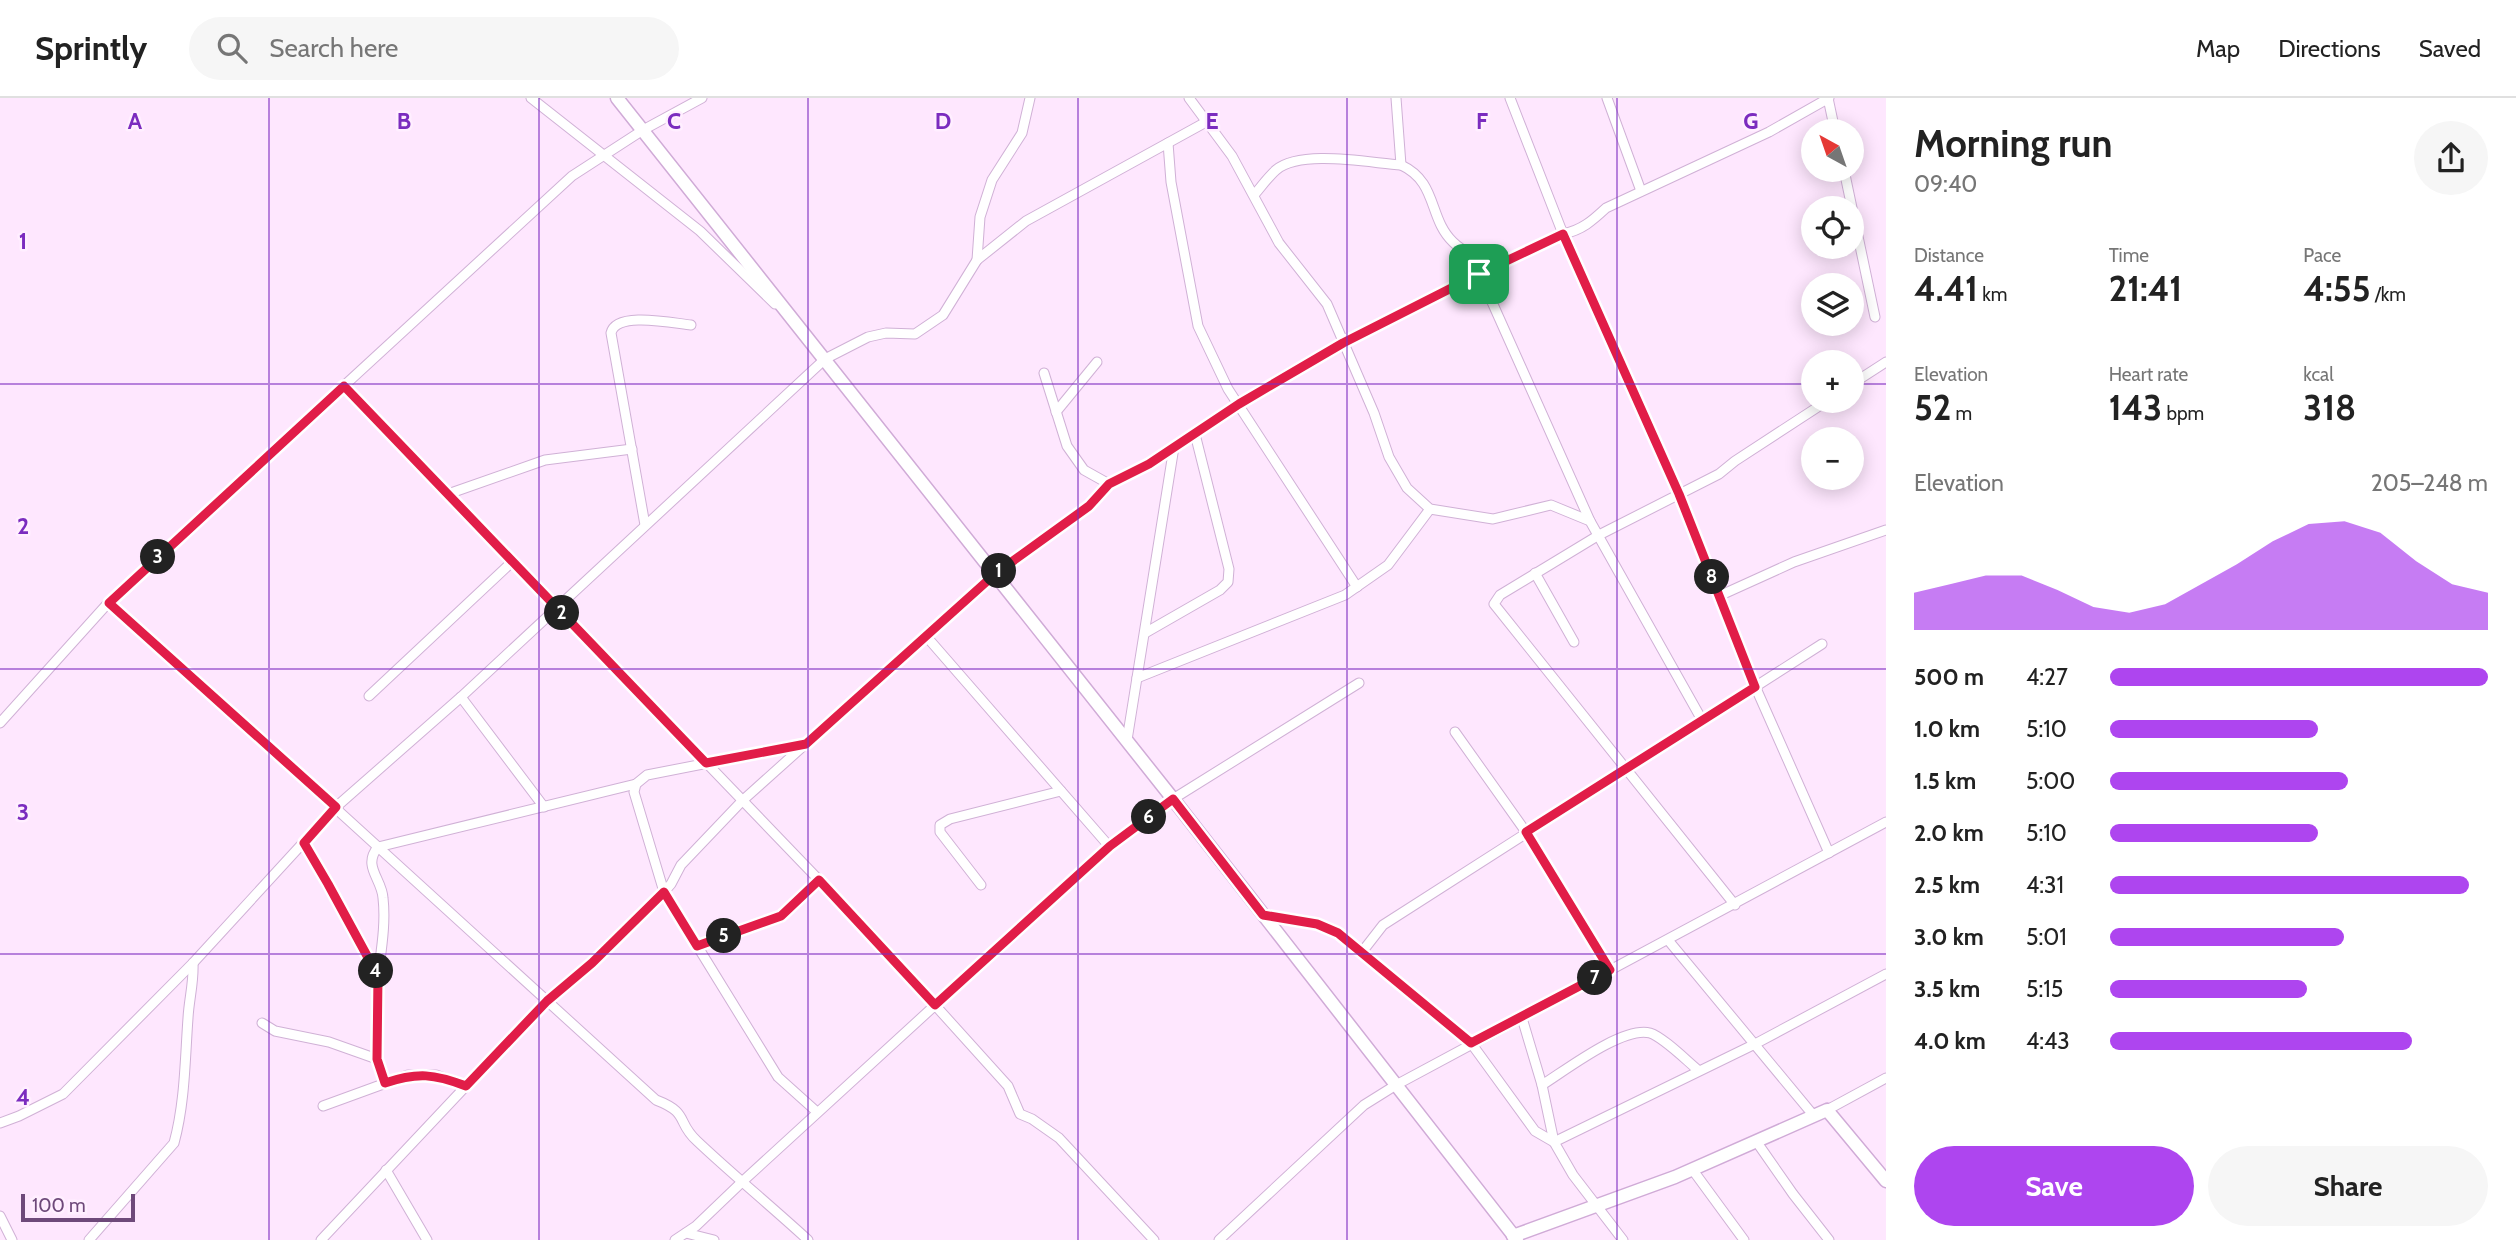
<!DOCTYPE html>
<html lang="en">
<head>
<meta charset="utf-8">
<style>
	body { margin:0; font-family:Cabin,sans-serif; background:#f6f6f6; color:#222; height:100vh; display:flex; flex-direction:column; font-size:26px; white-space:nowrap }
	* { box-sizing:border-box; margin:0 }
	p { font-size:23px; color:#767676 }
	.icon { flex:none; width:38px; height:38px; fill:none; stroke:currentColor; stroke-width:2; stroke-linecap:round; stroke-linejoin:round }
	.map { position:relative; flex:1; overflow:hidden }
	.side { display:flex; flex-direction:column; background:#fff; width:630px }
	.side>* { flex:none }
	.needle { width:46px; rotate:320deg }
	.fabs { position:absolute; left:1801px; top:21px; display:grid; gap:14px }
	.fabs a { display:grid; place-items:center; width:63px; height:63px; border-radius:50%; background:#fff; box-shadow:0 4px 18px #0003; font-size:35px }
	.scale { position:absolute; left:21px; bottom:18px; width:114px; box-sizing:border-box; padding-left:7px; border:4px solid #6e497a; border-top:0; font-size:19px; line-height:24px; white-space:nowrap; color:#6e497a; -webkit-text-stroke:5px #ffefff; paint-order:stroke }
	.pin { position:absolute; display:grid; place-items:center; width:60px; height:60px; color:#fff; margin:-30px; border-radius:14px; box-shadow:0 4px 10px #0006 }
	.km { position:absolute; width:35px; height:35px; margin:-18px; border-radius:50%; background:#222; color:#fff; font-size:19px; line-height:35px; text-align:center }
	.round { display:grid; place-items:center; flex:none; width:74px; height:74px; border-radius:37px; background:#f6f6f6 }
	.overview { display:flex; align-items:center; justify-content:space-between; height:119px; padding:0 28px }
	h1 { font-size:38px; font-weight:800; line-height:52px }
	.metrics { display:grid; grid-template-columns:repeat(3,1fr); gap:10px; height:119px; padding:7px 28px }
	.metrics div { display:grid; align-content:center }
	.metrics b { font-size:35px; font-weight:800 }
	.metrics small { font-size:19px; font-weight:400 }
	.metrics p { font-size:19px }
	.chart { height:196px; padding:14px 28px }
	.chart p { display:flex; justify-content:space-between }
	.chart svg { width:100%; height:126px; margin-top:7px; fill:#ae45ef; opacity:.7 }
	.button { display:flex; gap:14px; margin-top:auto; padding:14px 28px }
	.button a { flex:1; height:80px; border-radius:42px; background:#ae45ef; color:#fff; font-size:28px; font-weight:800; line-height:80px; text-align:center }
	.button a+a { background:#f6f6f6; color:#222 }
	ul { padding:0 28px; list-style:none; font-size:23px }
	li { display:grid; grid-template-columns:112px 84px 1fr; align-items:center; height:52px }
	li i { height:18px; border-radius:9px; background:#ae45ef }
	header { display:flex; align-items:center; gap:42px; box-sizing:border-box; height:98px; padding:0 35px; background:#fff; border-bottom:2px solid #e0e0e0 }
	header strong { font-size:33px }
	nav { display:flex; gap:38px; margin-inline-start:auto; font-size:24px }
	.search { width:490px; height:63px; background:#f6f6f6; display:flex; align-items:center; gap:18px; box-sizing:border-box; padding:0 24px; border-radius:38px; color:#767676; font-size:26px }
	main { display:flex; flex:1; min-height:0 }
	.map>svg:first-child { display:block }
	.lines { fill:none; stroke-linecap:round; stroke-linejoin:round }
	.street-casing { stroke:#d0b1d6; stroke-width:11 }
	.secondary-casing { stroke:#d0abd7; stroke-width:15 }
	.street { stroke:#fff; stroke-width:9 }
	.secondary { stroke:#fff; stroke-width:12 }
	.route-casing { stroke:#fff; stroke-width:14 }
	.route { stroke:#e11d48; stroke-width:9 }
	.grid { fill:none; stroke:#7b2cbf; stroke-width:2; stroke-opacity:0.55 }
	.grid-label { font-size:23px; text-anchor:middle; font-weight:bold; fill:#7b2cbf; stroke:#ffefff; stroke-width:5; stroke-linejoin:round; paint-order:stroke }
</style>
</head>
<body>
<header>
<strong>Sprintly</strong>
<div class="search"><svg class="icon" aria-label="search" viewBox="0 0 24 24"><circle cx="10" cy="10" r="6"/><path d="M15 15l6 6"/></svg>Search here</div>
<nav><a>Map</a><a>Directions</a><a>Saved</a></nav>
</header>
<main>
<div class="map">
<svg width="1886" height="1142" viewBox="0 0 1886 1142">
	<rect width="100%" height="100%" fill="#fee7fe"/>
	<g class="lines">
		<defs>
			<g id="street">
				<polyline points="531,0 700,133 775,206"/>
				<polyline points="1189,0 1232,58 1279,145 1327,206 1374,315 1389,359 1407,390 1430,411 1493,421 1551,407 1590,423 1702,622"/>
				<polyline points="1396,0 1401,67"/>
				<polyline points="1510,0 1563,136 1679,396 1755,588 1829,755"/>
				<polyline points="1607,0 1641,93"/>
				<polyline points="1828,0 1835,33"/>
				<polyline points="1168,45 1171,84 1198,228 1228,291 1357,489"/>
				<polyline points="1844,72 1875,219"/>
				<path d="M1254,97c7,-8 14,-18 22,-25 25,-21 94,-7 125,-5 37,17 27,53 52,77 10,10 26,17 37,26"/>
				<polyline points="977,162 980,119 992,82 1022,35 1030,0"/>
				<polyline points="1479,175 1590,423"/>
				<polyline points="1044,275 1067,348 1084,372 1109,386"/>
				<polyline points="1852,286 1886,264"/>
				<polyline points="344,288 869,834 1008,988 1020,1016 1032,1021 1059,1040 1154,1142"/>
				<polyline points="1056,314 1097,264"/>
				<polyline points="448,396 545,362 632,351"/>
				<path d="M645,427l-34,-192c5,-22 61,-10 80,-8"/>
				<polyline points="1535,475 1574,544"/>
				<polyline points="1719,498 1794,464 1886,432"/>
				<path d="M109,504l547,498c34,13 20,22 41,41 36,34 74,65 111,99"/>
				<polyline points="1145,535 1220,492 1228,484 1229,471 1195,336"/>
				<polyline points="926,538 1109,748"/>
				<polyline points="1137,580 1345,497 1388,467 1430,411"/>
				<polyline points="369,598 513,463"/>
				<polyline points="461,599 544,709"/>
				<polyline points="0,625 109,504 572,78 643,32 702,0"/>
				<polyline points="1455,634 1526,734 1610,872"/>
				<polyline points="1127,642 1174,349"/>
				<polyline points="805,646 647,677 636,686 634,694 664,794 778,979 817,1014"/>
				<polyline points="304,745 378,878 377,961 385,985"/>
				<polyline points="981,787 940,734 940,727 950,721 1061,693"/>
				<polyline points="1735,807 1494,506 1500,497 1599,437 1719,376 1735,363 1827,303"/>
				<polyline points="1263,816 1316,826 1337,835 1362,854 1471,945 1535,1033 1554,1044 1755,946 1886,876"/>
				<polyline points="1668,842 1814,1018"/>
				<polyline points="697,848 781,819 819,782"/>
				<polyline points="1362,854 1383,827 1822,546"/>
				<path d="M378,878c3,-25 8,-52 5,-78 -1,-19 -21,-32 -5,-51l258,-63"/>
				<polyline points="1522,920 1542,987 1554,1044 1573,1077 1623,1142"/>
				<polyline points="262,925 275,933 329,944 377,961"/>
				<path d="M1542,987c24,-15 81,-59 108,-52 13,4 37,28 48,37"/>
				<polyline points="323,1008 408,977 436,977 466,988"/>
				<polyline points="1827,1012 1886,980"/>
				<polyline points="0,1025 19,1018 63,996 193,865 336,709 461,599 825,261 868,239 886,235 915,236 943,217 977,162 1026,123 1206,24"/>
				<polyline points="1756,1043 1793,1096 1829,1142"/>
				<polyline points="1692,1071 1744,1142"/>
				<polyline points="386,1072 427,1142"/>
				<polyline points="0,1118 12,1142"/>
				<polyline points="686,1135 714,1142"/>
				<path d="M89,1142l85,-97c11,-40 11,-84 14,-125 1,-19 6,-36 5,-55"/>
				<path d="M321,1142l225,-239 46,-38 72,-71 7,-8 10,-19 61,-64 253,-227 94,-68 20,-22 40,-20 90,-60 104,-61 136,-70 84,-39c19,-4 29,-13 43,-26l163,-76 60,-34"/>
				<polyline points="675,1142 696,1128 743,1083 1109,748 1173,701 1359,585"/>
				<polyline points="1219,1142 1364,1007 1396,987 1886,724"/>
			</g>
			<g id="secondary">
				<polyline points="617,0 1173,701 1517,1142"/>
				<polyline points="1513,1138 1675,1079 1827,1012 1886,1083"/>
			</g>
		</defs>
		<use href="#street" class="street-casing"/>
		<use href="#secondary" class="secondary-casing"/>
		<use href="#street" class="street"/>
		<use href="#secondary" class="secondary"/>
	</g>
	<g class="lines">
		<defs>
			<path id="route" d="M1563,136l116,260 76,193 -229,145 84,138 -139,73 -133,-110 -21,-9 -54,-9 -90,-116 -63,47 -175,159 -116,-125 -38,36 -84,30 -33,-54 -72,71 -45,38 -81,85c-32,-12 -48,-14 -81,-3l-8,-24 1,-83 -50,-92 -24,-41 32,-36 -227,-204 235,-217 362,377 100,-19 189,-170 94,-68 20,-22 40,-20 90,-60 104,-61 136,-69z"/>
		</defs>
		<use href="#route" class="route-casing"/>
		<use href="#route" class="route"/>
	</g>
	<path class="grid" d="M269,0v1142M539,0v1142M808,0v1142M1078,0v1142M1347,0v1142M1617,0v1142M0,286h1813M1852,286h34M0,571h1886M0,856h1886"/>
	<g class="grid-label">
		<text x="135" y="31">A</text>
		<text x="404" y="31">B</text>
		<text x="674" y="31">C</text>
		<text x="943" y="31">D</text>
		<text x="1212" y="31">E</text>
		<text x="1482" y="31">F</text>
		<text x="1751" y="31">G</text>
		<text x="23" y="151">1</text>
		<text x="23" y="436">2</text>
		<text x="23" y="722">3</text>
		<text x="23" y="1007">4</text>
	</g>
</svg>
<div class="fabs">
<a><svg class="needle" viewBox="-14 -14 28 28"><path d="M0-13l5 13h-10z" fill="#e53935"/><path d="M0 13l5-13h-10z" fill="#767676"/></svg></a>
<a><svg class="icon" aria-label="locate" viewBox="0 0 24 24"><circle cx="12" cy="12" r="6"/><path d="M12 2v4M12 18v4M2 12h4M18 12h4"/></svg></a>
<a><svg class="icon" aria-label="layers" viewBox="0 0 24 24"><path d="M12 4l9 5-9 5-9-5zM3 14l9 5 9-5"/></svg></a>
<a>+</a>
<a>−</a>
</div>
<div class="scale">100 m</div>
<div class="pin" style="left:1479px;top:176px;background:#1e9e55"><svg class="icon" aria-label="arrive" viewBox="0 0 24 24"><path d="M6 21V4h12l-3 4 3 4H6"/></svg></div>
<b class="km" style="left:999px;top:473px">1</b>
<b class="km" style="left:562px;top:515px">2</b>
<b class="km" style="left:158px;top:459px">3</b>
<b class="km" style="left:376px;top:873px">4</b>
<b class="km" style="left:724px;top:838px">5</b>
<b class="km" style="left:1149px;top:719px">6</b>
<b class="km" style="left:1595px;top:880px">7</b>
<b class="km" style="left:1712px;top:479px">8</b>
</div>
<section class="side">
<div class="overview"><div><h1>Morning run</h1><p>09:40</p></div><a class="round"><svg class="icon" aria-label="share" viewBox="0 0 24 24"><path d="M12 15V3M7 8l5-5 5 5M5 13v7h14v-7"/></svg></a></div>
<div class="metrics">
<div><p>Distance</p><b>4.41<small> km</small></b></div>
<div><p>Time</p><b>21:41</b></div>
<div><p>Pace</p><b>4:55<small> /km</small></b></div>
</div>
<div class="metrics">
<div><p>Elevation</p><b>52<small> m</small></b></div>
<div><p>Heart rate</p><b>143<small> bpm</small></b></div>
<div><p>kcal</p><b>318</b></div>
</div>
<div class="chart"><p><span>Elevation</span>205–248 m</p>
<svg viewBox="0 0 160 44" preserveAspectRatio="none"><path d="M0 44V31L10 28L20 25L30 25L40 30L50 36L60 38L70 35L80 28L90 21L100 13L110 7L120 6L130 10L140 20L150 28L160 31V44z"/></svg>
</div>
<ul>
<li><b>500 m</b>4:27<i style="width:100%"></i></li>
<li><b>1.0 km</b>5:10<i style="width:55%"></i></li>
<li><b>1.5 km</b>5:00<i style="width:63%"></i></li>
<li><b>2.0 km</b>5:10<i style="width:55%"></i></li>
<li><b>2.5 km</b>4:31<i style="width:95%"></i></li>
<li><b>3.0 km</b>5:01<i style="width:62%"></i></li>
<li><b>3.5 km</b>5:15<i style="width:52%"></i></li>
<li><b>4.0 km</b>4:43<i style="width:80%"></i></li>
</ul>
<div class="button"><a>Save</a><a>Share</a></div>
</section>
</main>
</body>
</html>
